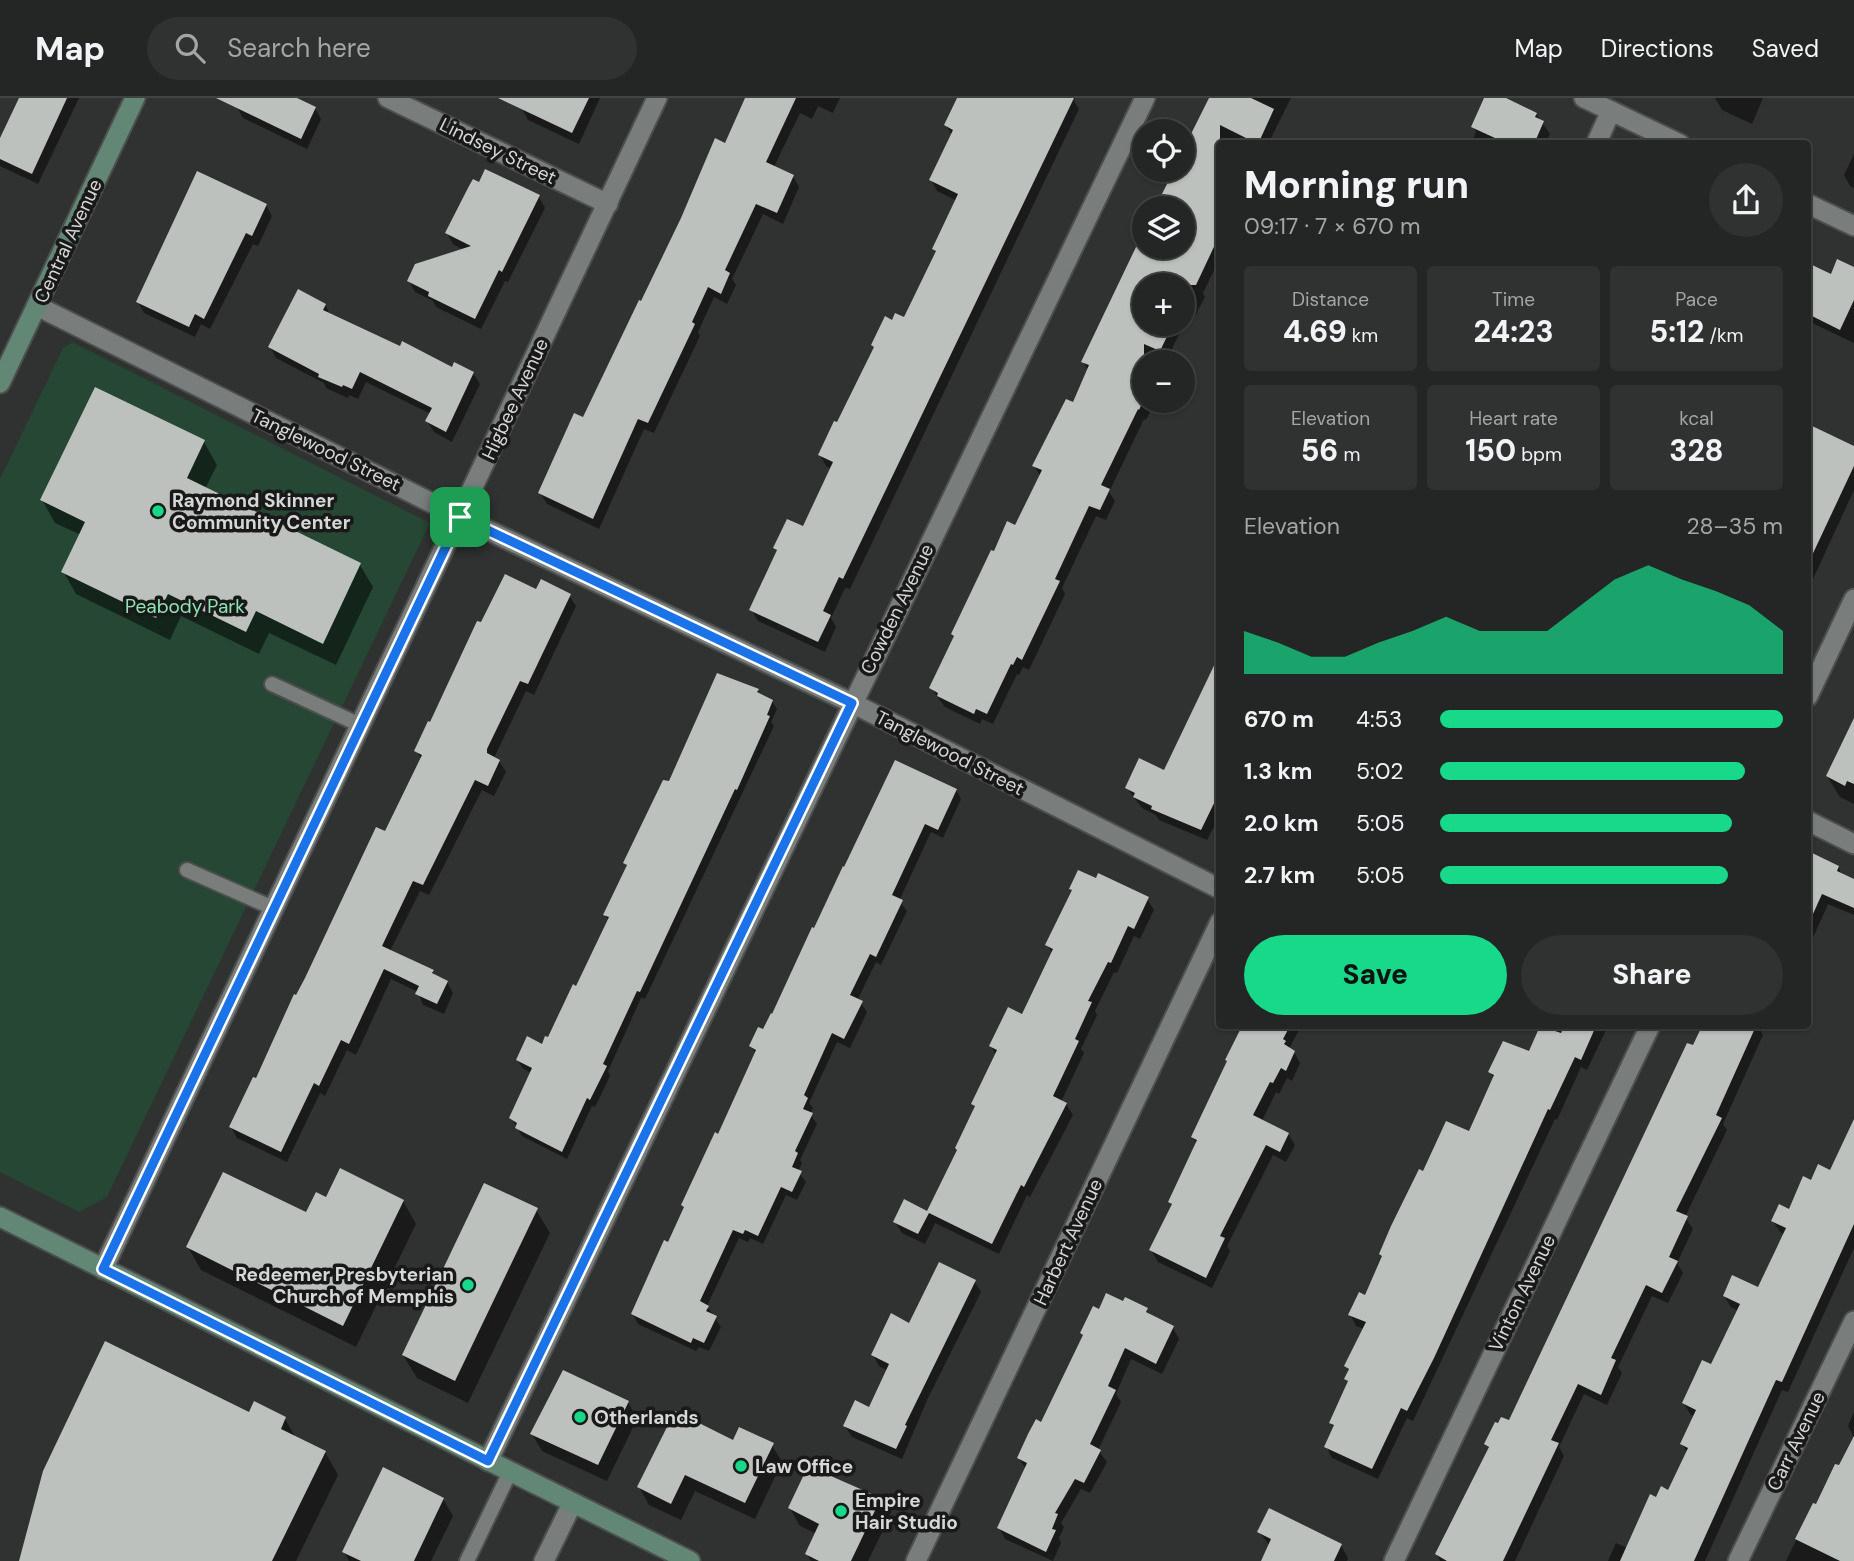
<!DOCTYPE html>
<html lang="en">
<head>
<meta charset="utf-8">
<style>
	body { margin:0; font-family:"DM Sans",sans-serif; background:#2f3231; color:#f1f3f6; height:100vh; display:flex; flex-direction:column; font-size:26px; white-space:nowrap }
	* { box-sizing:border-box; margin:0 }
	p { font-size:23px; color:#a3a5a6 }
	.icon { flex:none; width:38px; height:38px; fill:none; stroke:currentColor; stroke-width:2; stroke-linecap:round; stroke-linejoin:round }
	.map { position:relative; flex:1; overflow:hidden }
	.details { position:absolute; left:1216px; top:42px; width:595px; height:889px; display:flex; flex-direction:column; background:#232624; border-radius:7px; box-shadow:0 2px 5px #0004,0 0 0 2px #404341 }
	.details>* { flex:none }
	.fabs { position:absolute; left:1132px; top:21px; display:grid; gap:14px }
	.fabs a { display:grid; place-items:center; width:63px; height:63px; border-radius:50%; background:#232624; box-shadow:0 2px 5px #0004,0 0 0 2px #404341; font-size:35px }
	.pin { position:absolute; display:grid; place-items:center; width:60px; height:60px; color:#fff; margin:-30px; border-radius:14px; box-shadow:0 4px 10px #0006 }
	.round { display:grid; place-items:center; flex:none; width:74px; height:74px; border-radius:37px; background:#2f3231 }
	.overview { display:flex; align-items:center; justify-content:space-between; height:119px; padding:0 28px }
	h1 { font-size:38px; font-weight:800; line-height:52px }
	.metrics { display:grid; grid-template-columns:repeat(3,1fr); gap:10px; height:119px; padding:7px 28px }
	.metrics div { display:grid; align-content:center; border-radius:7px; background:#2f3231; text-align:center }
	.metrics b { font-size:30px; font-weight:800 }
	.metrics small { font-size:19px; font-weight:400 }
	.metrics p { font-size:19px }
	.chart { height:196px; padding:14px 28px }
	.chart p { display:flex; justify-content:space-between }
	.chart svg { width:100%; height:126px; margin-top:7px; fill:#17d989; opacity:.7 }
	.button { display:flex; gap:14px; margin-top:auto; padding:14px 28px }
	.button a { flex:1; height:80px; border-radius:42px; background:#17d989; color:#111; font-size:28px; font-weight:800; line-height:80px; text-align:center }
	.button a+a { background:#2f3231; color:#f1f3f6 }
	ul { padding:0 28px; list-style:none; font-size:23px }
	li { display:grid; grid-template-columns:112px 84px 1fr; align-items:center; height:52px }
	li i { height:18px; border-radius:9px; background:#17d989 }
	header { display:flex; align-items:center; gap:42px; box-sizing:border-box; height:98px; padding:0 35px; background:#232624; border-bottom:2px solid #404341 }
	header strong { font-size:33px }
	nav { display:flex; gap:38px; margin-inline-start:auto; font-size:24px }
	.search { width:490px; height:63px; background:#2f3231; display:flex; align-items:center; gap:18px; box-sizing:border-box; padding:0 24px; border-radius:38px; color:#a3a5a6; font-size:26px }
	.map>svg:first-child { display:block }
	.green { fill:#254733 }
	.shadow { fill:#0007; fill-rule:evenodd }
	.building { fill:#bdc1be }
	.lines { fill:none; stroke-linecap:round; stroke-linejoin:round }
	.service-casing { stroke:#4c4f4d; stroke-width:18 }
	.minor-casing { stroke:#4c4f4d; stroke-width:23 }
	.secondary-casing { stroke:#4c4f4d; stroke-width:23 }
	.service { stroke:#797d7b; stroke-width:14 }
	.minor { stroke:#797d7b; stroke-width:19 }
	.secondary { stroke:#628775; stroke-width:19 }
	.route-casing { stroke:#fff; stroke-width:14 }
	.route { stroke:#1a73e8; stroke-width:9 }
	.poi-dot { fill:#17d989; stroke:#181918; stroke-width:2.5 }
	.labels { text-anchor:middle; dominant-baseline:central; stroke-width:7; stroke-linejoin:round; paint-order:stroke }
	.street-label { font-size:19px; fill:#d6d8d7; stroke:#181918 }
	.poi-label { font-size:19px; font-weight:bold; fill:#d6d8d7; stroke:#181918; text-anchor:start }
	.park-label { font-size:19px; fill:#8ce5b2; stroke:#181918 }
</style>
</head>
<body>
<header>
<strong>Map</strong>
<div class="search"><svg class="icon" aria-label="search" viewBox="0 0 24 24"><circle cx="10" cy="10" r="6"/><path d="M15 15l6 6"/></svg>Search here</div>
<nav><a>Map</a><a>Directions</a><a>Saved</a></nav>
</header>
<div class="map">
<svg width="1854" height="1463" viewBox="0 0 1854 1463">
	<rect width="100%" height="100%" fill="#2f3230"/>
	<polygon class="green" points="72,244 430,425 107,1099 79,1114 0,1074 0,381 63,250"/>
	<g class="shadow">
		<polygon points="21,0 79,0 38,86 0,68 0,44"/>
		<polygon points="241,0 293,0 315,10 321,21 307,51 243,20 237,9"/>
		<polygon points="527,0 600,0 579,46 528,22 522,11"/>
		<polygon points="746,0 840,0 833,15 818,8 812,21 800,15 774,69 793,78 799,89 783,126 763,116 732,181 736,187 727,206 714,199 698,234 700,238 654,335 644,331 599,431 547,406 540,395 584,322 726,47"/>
		<polygon points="990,0 1075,0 1074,3 1079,11 850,491 845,490 831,520 836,529 825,554 758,523 751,511 778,455 775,450 803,430 832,371 826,368 820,357 893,224 904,221 936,155 934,151 957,103 937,93 931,82 952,38 946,27"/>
		<path d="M1211,0h80l-23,46h-48v114l-17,35 2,4 -10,19 -6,-3 -23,49h-22v39h11l-9,19 -2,-1 -35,73 6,9 -9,19 -10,-4 -34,72 3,6 -36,76 -6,-3 -4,8 -2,-1 -24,50 -11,-5 -2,5 -35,-17 -14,-19 24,-50 -3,-4 43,-81 21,-25 25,-51 -7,-11 40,-62 14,-34 -5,-9 61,-126v12h39v-39h-25l15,-32 -3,-6h13v-26l9,-7zM1144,187h39v39h-39z"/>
		<polygon points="1486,0 1501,0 1536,16 1550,36 1545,46 1471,46 1476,34 1473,28"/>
		<polygon points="1715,0 1763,0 1752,26 1722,12"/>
		<polygon points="1854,56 1854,90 1850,88 1844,77"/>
		<polygon points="539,99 545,110 508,184 505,183 481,231 436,209 433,203 415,194 409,183 464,152 453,146 447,135"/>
		<polygon points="266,107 272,118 258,148 253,146 210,231 201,226 195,239 144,215 138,204"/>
		<polygon points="1808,167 1831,178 1854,171 1854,245 1808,223"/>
		<polygon points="325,207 331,218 400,250 453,271 473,275 480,286 452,344 434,334 427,323 431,316 366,284 358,301 349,297 348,300 326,290 324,285 276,260 270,249"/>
		<polygon points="1812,330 1854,350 1854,392 1808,492 1808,339"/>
		<polygon points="204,344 217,367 205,391 360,467 373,489 336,567 269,535 259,556 181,518 170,542 76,496 63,473 81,437 55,425 42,402"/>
		<polygon points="537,493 569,497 576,508 534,597 526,593 494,660 499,663 506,674 494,698 482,692 429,797 420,793 390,853 433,874 436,879 447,884 453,895 444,916 423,907 418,894 391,881 356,957 347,952 325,998 320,995 287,1064 237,1040 231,1029 296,899 386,736 422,662 416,652 481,527"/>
		<polygon points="1220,559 1220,717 1207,742 1159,722 1156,717 1142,710 1127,690 1165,674"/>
		<polygon points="737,583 757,592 761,598 772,603 777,611 771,624 774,628 645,901 641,900 608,973 610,978 595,1009 592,1008 567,1061 522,1038 511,1020 531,975 522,970 518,962 542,948 548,942 577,890 609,823 605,817 628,770 625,765 670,685"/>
		<polygon points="1854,624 1854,706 1840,699 1827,678"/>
		<polygon points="956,692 961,701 943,740 931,734 899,803 907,813 881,867 876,864 857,903 861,905 867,914 850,950 837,944 809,1005 813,1010 810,1016 817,1026 800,1062 802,1065 798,1074 806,1084 797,1102 786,1097 763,1146 750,1140 748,1144 739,1140 707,1208 721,1229 709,1253 699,1249 696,1253 638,1226 633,1216 669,1146 756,956 751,948 764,934 814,832"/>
		<polygon points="1808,755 1838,769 1843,778 1854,783 1854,817 1828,806 1808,851"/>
		<polygon points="1071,791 1147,801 1154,812 1140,841 1134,838 1117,875 1114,874 1095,913 1097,917 1081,951 1084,955 1061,1004 1066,1006 1073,1017 1030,1099 1027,1097 999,1156 935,1125 925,1146 902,1135 895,1124 928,1115 958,1053 976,1011 973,1006 996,957 991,948 1023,918 1053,856 1047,847 1073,794"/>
		<polygon points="1243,928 1301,928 1289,951 1294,954 1300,965 1292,983 1287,980 1279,996 1276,994 1262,1023 1288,1036 1295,1047 1286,1064 1273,1057 1227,1148 1230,1153 1212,1190 1158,1164 1151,1152 1173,1109 1170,1104 1197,1047 1193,1039 1229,965 1227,962"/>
		<polygon points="1542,928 1608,928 1587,972 1581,969 1557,1022 1555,1021 1413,1323 1407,1320 1378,1381 1332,1360 1326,1348 1334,1330 1331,1325 1349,1285 1346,1281 1349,1274 1346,1268 1364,1231 1356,1228 1350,1216 1366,1199 1424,1075 1469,1036 1494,981 1490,974 1530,955"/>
		<polygon points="1704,928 1758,928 1763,937 1723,1026 1727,1032 1685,1119 1693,1131 1677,1165 1683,1175 1668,1205 1652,1198 1618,1269 1622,1275 1607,1307 1584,1296 1559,1349 1564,1358 1515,1463 1440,1463 1437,1456 1490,1353 1486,1346 1510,1325"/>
		<polygon points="1854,1024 1854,1150 1788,1294 1782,1292 1705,1463 1608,1463 1616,1445 1627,1450 1656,1401 1669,1394 1688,1356 1682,1346 1695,1319 1690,1316 1684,1305 1712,1268 1739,1213 1731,1209 1724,1198 1759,1192 1785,1137 1780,1134 1773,1123 1790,1113 1812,1084 1831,1074"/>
		<polygon points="327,1101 403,1103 416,1126 356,1249 201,1172 188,1149 307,1116"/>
		<polygon points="536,1112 550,1135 468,1305 417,1280 403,1257"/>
		<polygon points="974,1183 981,1194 928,1300 902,1361 852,1339 845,1328 870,1311 888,1273 879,1268 873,1257 910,1227"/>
		<polygon points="1146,1211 1151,1219 1173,1230 1179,1241 1162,1276 1131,1261 1116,1296 1121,1304 1098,1352 1107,1364 1090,1395 1081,1391 1061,1425 1064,1429 1059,1440 1061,1445 1053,1463 1005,1441 999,1430 1026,1372 1019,1360 1042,1326 1084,1239 1082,1235 1100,1213"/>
		<polygon points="628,1304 637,1321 607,1383 542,1353 532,1336"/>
		<polygon points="1854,1314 1854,1339 1848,1328"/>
		<polygon points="250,1316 285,1321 296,1340 325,1354 338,1377 296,1463 22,1463"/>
		<polygon points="1854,1342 1854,1463 1786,1463 1806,1422 1840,1370"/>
		<polygon points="734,1344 772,1347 782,1364 755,1421 695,1393 681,1422 649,1407 639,1389"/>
		<polygon points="443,1401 453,1418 431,1463 349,1463 344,1454"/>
		<polygon points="880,1401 890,1418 868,1463 811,1463 807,1456 816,1436 799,1427 790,1410"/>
		<polygon points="1259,1434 1341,1447 1348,1460 1347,1463 1263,1463 1270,1448"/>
	</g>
	<g class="building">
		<polygon points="19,0 67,0 32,76 0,61 0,40"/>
		<polygon points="216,0 297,0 316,9 301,41"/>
		<polygon points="498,0 589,0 572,35"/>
		<polygon points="745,0 796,0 766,64 794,77 777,115 756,106 725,172 730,175 721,196 708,189 692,224 695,226 648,325 638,321 593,421 538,395 574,315 583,319 639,202 641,203 681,120 715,40 725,45"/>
		<polygon points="957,0 1074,0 843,481 839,479 823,513 831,517 818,544 749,512 777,452 773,450 787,421 803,428 833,364 818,357 834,323 837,324 874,249 871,247 885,218 892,222 895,215 904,219 936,153 932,151 958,96 929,82 953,32 944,27"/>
		<polygon points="1209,0 1251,0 1274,11 1258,46 1220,27 1220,136 1196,187 1144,187 1144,226 1173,226 1160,253 1144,246 1144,301 1139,312 1138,311 1101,387 1110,391 1100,412 1089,408 1055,481 1060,483 1022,562 1017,559 1013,567 1011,566 987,616 976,611 974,616 937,598 938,595 929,590 954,538 951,536 991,452 994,453 1007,423 1015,427 1042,372 1032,368 1066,301 1073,304 1089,267 1081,264 1136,149 1183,149 1183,110 1155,110 1174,72 1183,72 1183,32 1191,36"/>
		<polygon points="1484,0 1506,0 1537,15 1535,19 1544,23 1534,46 1508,46 1471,29"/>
		<polygon points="485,71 540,97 502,174 499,172 475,221 428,198 429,194 407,183 415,166 471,148 445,135 469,88 473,81 479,84"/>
		<polygon points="197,73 267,106 252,138 246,135 204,221 195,216 189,229 136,204"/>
		<polygon points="1837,161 1854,169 1854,202 1840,232 1808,216 1808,165 1831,176"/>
		<polygon points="298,191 326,206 323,212 400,248 402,243 452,269 454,264 474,274 446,334 425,323 432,310 360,274 352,291 343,287 342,289 318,279 319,276 268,249"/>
		<polygon points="95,289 205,342 187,380 361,465 323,546 256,513 246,534 168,496 156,520 61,474 85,424 40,402"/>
		<polygon points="1808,326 1854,348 1854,368 1808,466"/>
		<polygon points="505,476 536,491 541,481 571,496 528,586 520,583 487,651 487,655 500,662 488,688 475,682 423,787 413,783 382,848 434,872 432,875 448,883 437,906 415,896 419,888 384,871 349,946 341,942 319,988 314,985 281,1054 229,1029 253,979 256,980 294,896 296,897 305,880 376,729 385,733 422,657 414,653 428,623 430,624 477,523 481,524"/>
		<polygon points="1220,555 1220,693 1201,732 1151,711 1152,708 1133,699 1135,695 1125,690 1139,660 1164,672"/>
		<polygon points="717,575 759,591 757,594 773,602 767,617 770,618 737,692 735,691 640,894 637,893 603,966 607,968 590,1002 587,1000 562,1054 515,1030 517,1025 509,1020 532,970 516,962 527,938 542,946 545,938 548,939 573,886 576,888 609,819 603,817 627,767 623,765 663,682 669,683"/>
		<polygon points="1854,620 1854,686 1847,683 1845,688 1826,678"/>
		<polygon points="895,662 957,691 938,732 925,726 892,797 903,802 876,859 870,856 850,897 863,903 844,941 832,935 804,997 808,1000 803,1011 813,1015 795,1053 798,1055 792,1069 802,1073 792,1094 781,1089 758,1138 745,1132 743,1136 733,1132 700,1203 709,1208 706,1213 717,1218 704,1245 693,1240 691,1245 631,1216 664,1142 668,1144 684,1109 681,1107 715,1034 718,1036 756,952 749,948 758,929 763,931 771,915 772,916 812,829 814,830 843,768 844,769"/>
		<polygon points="1808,753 1839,768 1837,773 1854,781 1854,810 1822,796 1808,827"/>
		<polygon points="1078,772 1096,780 1098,775 1149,799 1134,831 1128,828 1111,865 1108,864 1088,903 1092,904 1075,941 1079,943 1053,998 1067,1005 1024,1089 1021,1087 992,1146 929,1115 918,1136 893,1124 904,1101 927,1113 957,1052 955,1050 975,1008 971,1006 997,952 989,948 1008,909 1022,916 1053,851 1045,847 1072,792 1069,791"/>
		<polygon points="1242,928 1290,928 1283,941 1286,943 1284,946 1295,953 1286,973 1281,970 1273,985 1270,984 1253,1017 1289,1035 1280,1054 1266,1047 1220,1138 1225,1140 1206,1180 1149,1152 1172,1106 1168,1104 1197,1042 1191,1039 1227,963 1225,962"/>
		<polygon points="1540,928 1561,935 1564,928 1596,928 1581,962 1575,959 1550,1012 1548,1011 1434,1260 1407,1313 1401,1310 1372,1371 1324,1349 1334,1327 1329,1325 1348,1283 1344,1281 1349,1271 1344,1268 1366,1224 1348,1217 1359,1194 1365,1197 1382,1158 1379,1156 1391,1128 1419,1071 1423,1073 1446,1023 1469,1033 1494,977 1488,974 1503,943 1529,953"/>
		<polygon points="1702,928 1756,928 1716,1017 1722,1020 1676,1113 1688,1118 1669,1159 1678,1163 1662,1195 1646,1187 1611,1260 1616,1262 1601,1297 1578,1286 1551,1342 1559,1345 1503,1463 1447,1463 1435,1456 1489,1349 1484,1346 1495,1324 1498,1325 1501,1319 1509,1322 1687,945 1693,947"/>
		<polygon points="1854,1021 1854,1126 1782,1284 1776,1282 1694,1463 1620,1463 1650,1396 1656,1399 1661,1388 1668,1392 1688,1350 1680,1346 1696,1312 1682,1305 1702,1262 1711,1266 1740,1206 1723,1198 1732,1177 1758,1189 1786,1130 1771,1123 1779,1106 1789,1111 1803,1078 1811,1082 1818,1066 1830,1072"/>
		<polygon points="340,1070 404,1102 343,1228 186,1149 223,1074 306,1114 316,1094 326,1099"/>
		<polygon points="484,1085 538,1110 455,1283 402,1257"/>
		<polygon points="939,1164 976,1182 905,1327 907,1328 896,1351 843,1328 855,1302 869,1309 889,1266 871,1257 891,1215 909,1225"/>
		<polygon points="1106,1195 1123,1203 1125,1199 1148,1210 1146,1214 1174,1228 1156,1266 1125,1250 1108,1288 1116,1292 1090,1346 1101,1352 1084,1385 1075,1381 1055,1415 1058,1416 1052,1431 1056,1432 1046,1454 997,1430 1027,1365 1017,1360 1028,1336 1036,1321 1041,1324 1083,1237 1080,1235 1093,1208 1099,1211"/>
		<polygon points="105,1243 249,1314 254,1303 286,1319 281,1331 326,1353 272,1463 19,1463 43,1373"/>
		<polygon points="563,1272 629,1303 598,1367 530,1336"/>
		<polygon points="675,1313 733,1342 739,1329 774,1345 745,1405 685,1377 671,1406 637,1389"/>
		<polygon points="1854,1338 1854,1463 1840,1463 1795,1441 1813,1405 1816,1406 1835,1366 1839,1367"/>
		<polygon points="808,1368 881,1400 851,1463 819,1463 805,1456 819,1426 788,1410"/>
		<polygon points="383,1369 444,1400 414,1463 361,1463 342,1454"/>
		<polygon points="1269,1410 1342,1446 1334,1463 1261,1463 1271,1441 1257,1434"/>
	</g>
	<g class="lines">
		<defs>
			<g id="service">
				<polyline points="272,586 360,627"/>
				<polyline points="187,772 273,810"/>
				<polyline points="467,1463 510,1374"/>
			</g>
			<g id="minor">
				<polyline points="388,0 608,106"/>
				<polyline points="1584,0 1680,46"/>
				<polyline points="1596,46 1611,13"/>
				<polyline points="1808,106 1854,128"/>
				<polyline points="37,208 460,419 852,605 1220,791"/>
				<polyline points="1808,598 1854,501"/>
				<polyline points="1808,723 1854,746"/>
				<polyline points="103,1171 657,0"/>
				<polyline points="488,1363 1145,0"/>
				<polyline points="544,1463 572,1406"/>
				<polyline points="916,1463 1220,824"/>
				<polyline points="1394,1463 1650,928"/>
				<polyline points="1738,1463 1854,1223"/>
			</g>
			<g id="secondary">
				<polyline points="0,285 135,0"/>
				<polyline points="0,1119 690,1463"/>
			</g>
		</defs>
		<use href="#service" class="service-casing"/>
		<use href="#minor" class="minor-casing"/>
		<use href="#secondary" class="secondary-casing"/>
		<use href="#service" class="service"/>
		<use href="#minor" class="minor"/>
		<use href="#secondary" class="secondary"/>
	</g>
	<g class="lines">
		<defs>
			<polygon id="route" points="460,419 852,605 488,1363 103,1171"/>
		</defs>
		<use href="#route" class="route-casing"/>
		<use href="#route" class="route"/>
	</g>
	<g class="poi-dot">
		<circle cx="158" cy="413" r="7"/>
		<circle cx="468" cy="1187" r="7"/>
		<circle cx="580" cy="1319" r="7"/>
		<circle cx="741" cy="1368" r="7"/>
		<circle cx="841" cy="1413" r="7"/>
	</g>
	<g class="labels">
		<g class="street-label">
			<text transform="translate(498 53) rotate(26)">Lindsey Street</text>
			<text transform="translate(68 143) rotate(-65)">Central Avenue</text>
			<text transform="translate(515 301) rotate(-65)">Higbee Avenue</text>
			<text transform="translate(326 352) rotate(26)">Tanglewood Street</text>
			<text transform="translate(897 511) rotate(-64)">Cowden Avenue</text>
			<text transform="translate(950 655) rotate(27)">Tanglewood Street</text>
			<text transform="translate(1068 1144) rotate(-65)">Harbert Avenue</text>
			<text transform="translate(1522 1195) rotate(-64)">Vinton Avenue</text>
			<text transform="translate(1796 1343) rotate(-64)">Carr Avenue</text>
		</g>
		<g class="poi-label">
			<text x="172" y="402">Raymond Skinner<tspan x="172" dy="22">Community Center</tspan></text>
			<text x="454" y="1176" text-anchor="end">Redeemer Presbyterian<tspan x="454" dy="22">Church of Memphis</tspan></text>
			<text x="594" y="1319">Otherlands</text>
			<text x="755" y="1368">Law Office</text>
			<text x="855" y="1402">Empire<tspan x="855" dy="22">Hair Studio</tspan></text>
		</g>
		<g class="park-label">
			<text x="185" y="508">Peabody Park</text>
		</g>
	</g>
</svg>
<div class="fabs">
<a><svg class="icon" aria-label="locate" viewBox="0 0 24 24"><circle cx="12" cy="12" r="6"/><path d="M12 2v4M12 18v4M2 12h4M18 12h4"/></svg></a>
<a><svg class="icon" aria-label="layers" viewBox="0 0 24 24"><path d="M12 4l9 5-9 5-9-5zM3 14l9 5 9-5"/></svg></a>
<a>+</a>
<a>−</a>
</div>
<div class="pin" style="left:460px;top:419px;background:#1e9e55"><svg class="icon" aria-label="arrive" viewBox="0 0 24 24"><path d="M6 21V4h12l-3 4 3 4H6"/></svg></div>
<section class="details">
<div class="overview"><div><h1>Morning run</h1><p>09:17 · 7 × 670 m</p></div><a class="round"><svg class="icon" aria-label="share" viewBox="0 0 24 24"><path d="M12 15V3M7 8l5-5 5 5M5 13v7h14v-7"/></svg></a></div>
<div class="metrics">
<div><p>Distance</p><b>4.69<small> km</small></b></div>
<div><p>Time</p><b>24:23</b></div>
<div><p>Pace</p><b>5:12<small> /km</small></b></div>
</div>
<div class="metrics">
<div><p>Elevation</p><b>56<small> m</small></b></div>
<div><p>Heart rate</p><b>150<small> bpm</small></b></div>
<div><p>kcal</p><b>328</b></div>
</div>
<div class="chart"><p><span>Elevation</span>28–35 m</p>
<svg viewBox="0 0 160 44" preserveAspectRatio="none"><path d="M0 44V29L10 33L20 38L30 38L40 33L50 29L60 24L70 29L80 29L90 29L100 20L110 11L120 6L130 11L140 15L150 20L160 29V44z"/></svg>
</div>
<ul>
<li><b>670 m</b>4:53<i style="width:100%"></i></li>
<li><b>1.3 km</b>5:02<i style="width:89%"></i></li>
<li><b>2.0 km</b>5:05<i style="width:85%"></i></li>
<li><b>2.7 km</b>5:05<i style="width:84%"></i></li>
</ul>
<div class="button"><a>Save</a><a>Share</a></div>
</section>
</div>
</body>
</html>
